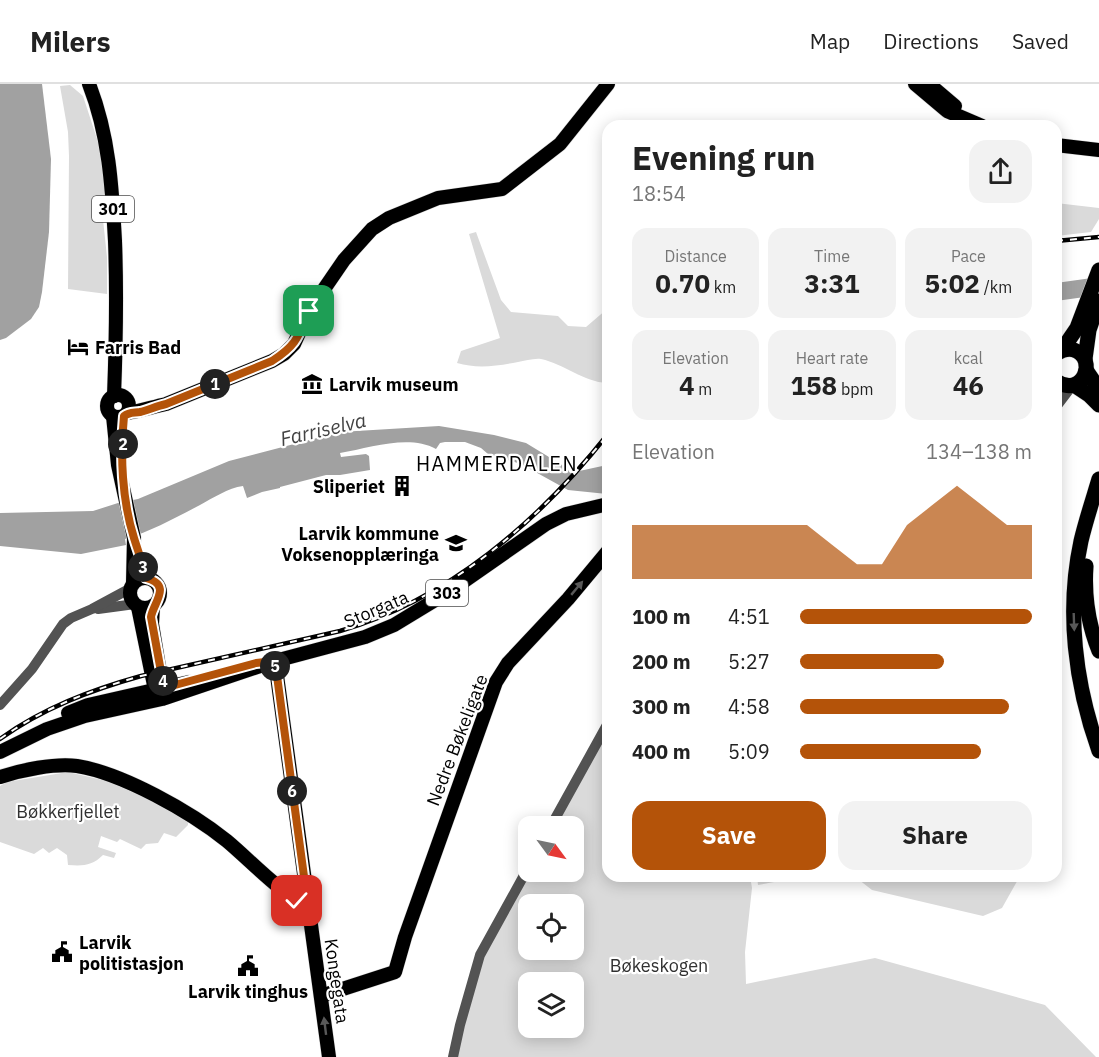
<!DOCTYPE html>
<html lang="en">
<head>
<meta charset="utf-8">
<style>
	body { margin:0; font-family:"IBM Plex Sans",sans-serif; background:#f2f2f2; color:#222; height:100vh; display:flex; flex-direction:column; font-size:22px; white-space:nowrap }
	* { box-sizing:border-box; margin:0 }
	p { font-size:20px; color:#767676 }
	.icon { flex:none; width:33px; height:33px; fill:none; stroke:currentColor; stroke-width:2; stroke-linecap:round; stroke-linejoin:round }
	.map { position:relative; flex:1; overflow:hidden }
	.details { position:absolute; left:602px; top:36px; width:460px; height:762px; display:flex; flex-direction:column; background:#fff; border-radius:18px; box-shadow:0 3px 15px #0003 }
	.details>* { flex:none }
	.needle { width:39px; rotate:123deg }
	.buttons { position:absolute; left:518px; top:732px; display:grid; gap:12px }
	.buttons a { display:grid; place-items:center; width:66px; height:66px; border-radius:12px; background:#fff; box-shadow:0 3px 15px #0003; font-size:30px }
	.pin { position:absolute; display:grid; place-items:center; width:51px; height:51px; color:#fff; margin:-26px; border-radius:12px; box-shadow:0 3px 9px #0006 }
	.km { position:absolute; width:30px; height:30px; margin:-15px; border-radius:50%; background:#222; color:#fff; font-size:16px; line-height:30px; text-align:center }
	.round { display:grid; place-items:center; flex:none; width:63px; height:63px; border-radius:18px; background:#f2f2f2 }
	.headline { display:flex; align-items:center; justify-content:space-between; height:102px; padding:0 30px }
	h1 { font-size:33px; font-weight:700; line-height:45px }
	.metrics { display:grid; grid-template-columns:repeat(3,1fr); gap:9px; height:102px; padding:6px 30px }
	.metrics div { display:grid; align-content:center; border-radius:15px; background:#f2f2f2; text-align:center }
	.metrics b { font-size:26px; font-weight:700 }
	.metrics small { font-size:16px; font-weight:400 }
	.metrics p { font-size:16px }
	.chart { height:168px; padding:12px 30px }
	.chart p { display:flex; justify-content:space-between }
	.chart svg { width:100%; height:108px; margin-top:6px; fill:#b45309; opacity:.7 }
	.action { display:flex; gap:12px; margin-top:auto; padding:12px 30px }
	.action a { flex:1; height:69px; border-radius:18px; background:#b45309; color:#fff; font-size:24px; font-weight:700; line-height:69px; text-align:center }
	.action a+a { background:#f2f2f2; color:#222 }
	ul { padding:0 30px; list-style:none; font-size:20px }
	li { display:grid; grid-template-columns:96px 72px 1fr; align-items:center; height:45px }
	li i { height:15px; border-radius:8px; background:#b45309 }
	header { display:flex; align-items:center; gap:36px; box-sizing:border-box; height:84px; padding:0 30px; background:#fff; border-bottom:2px solid #e0e0e0 }
	header strong { font-size:28px }
	nav { display:flex; gap:33px; margin-inline-start:auto; font-size:21px }
	.map>svg:first-child { display:block }
	.green { fill:#dadada; fill-rule:evenodd }
	.water { fill:#a1a1a1 }
	.lines { fill:none; stroke-linecap:round; stroke-linejoin:round }
	.major-casing { stroke:#dbdbdb; stroke-width:15 }
	.highway-casing { stroke:#dbdbdb; stroke-width:16 }
	.minor { stroke:#535353; stroke-width:10 }
	.major { stroke:#000; stroke-width:14 }
	.highway { stroke:#000; stroke-width:15 }
	.rail-casing { stroke:#000; stroke-width:4.5 }
	.rail { stroke:#fff; stroke-width:2; stroke-dasharray:7; stroke-linecap:butt }
	.oneway { fill:#595959 }
	.route-casing { stroke:#fff; stroke-width:12 }
	.route { stroke:#b45309; stroke-width:8 }
	.labels { text-anchor:middle; dominant-baseline:central; stroke-width:4.5; stroke-linejoin:round; paint-order:stroke }
	.shield { fill:#fff; stroke:#4c4c4c; stroke-width:1.5 }
	.shield-label { font-size:16px; font-weight:bold; fill:#000 }
	.poi-label { font-size:18px; font-weight:bold; fill:#000; stroke:#fff; text-anchor:start }
	.street-label { font-size:18px; fill:#000; stroke:#fff }
	.park-label { font-size:18px; fill:#313131; stroke:#fff }
	.water-label { font-size:20px; font-style:italic; fill:#424242; stroke:#fff }
	.neighbourhood-label { font-size:20px; letter-spacing:1.5px; fill:#000; stroke:#fff }
</style>
</head>
<body>
<header>
<strong>Milers</strong>
<nav><a>Map</a><a>Directions</a><a>Saved</a></nav>
</header>
<div class="map">
<svg width="1099" height="973" viewBox="0 0 1099 973">
	<rect width="100%" height="100%" fill="#fff"/>
	<g class="green">
		<polygon points="70,1 83,12 99,61 105,101 102,126 107,173 107,210 68,205 69,72 68,48 60,2"/>
		<polygon points="1056,119 1099,124 1099,135 1091,148 1056,152"/>
		<path d="M476,148l25,68 10,12 47,4 10,10 18,1 21,-18v74c-23,-1 -43,-19 -66,-24 -7,-1 -16,2 -23,3 -20,4 -41,7 -61,1l4,-12 39,-13 -31,-104z"/>
		<path d="M607,639l1,153h142l2,12 -7,64 1,32 129,-26 170,47 51,52h-643l27,-102 48,-83h45v-46h-22zM528,820h45v46h-45zM528,898h45v46h-45z"/>
		<path d="M68,688l39,9 46,20 35,19v5l-12,12 -12,-4 -6,10 -12,1 -5,5 -21,-10 -3,3 -16,-6 -3,11 18,6 -2,5 -11,-3c-11,11 -20,11 -35,10l-1,-10 -10,-7 -8,5 -6,-5 -9,6 -34,-12v-56l7,-4z"/>
		<polygon points="757,792 801,792 801,793 758,801"/>
		<polygon points="854,792 1020,792 1002,824 983,832 872,806"/>
	</g>
	<g class="water">
		<polygon points="0,0 42,0 51,75 49,148 42,208 39,223 31,235 6,254 0,256"/>
		<polygon points="1099,193 1099,211 1056,217 1056,199"/>
		<path d="M439,342l55,9 32,8 41,25 3,5 37,-8v29l-39,-4 -47,-26 -33,-10 -7,-6 -16,-6h-20l-5,1 -4,6c-27,-15 -66,-1 -96,4l1,4 25,-3 3,2 1,14 -30,5h-14l-46,12v1l-18,4 -15,6 -4,-12c-15,2 -30,12 -43,19 -25,13 -48,26 -75,34l1,6 -45,9 -81,-8v-33l93,-2 25,-8 20,-4 91,-38 111,-29z"/>
	</g>
	<g class="lines">
		<defs>
			<g id="major">
				<path d="M89,0c20,51 23,102 26,157 2,52 1,103 -1,155"/>
				<polyline points="915,0 947,27 982,42"/>
				<polyline points="929,0 955,22"/>
				<polyline points="1056,61 1099,66"/>
				<circle cx="118" cy="322" r="11"/>
				<path d="M127,329c14,-2 25,-6 39,-9l106,-43 12,-7 10,-10 15,-33 35,-51 28,-31 17,-11 49,-20 64,-9 58,-45 48,-60"/>
				<polyline points="113,332 118,381 134,454 133,499"/>
				<circle cx="145" cy="509" r="15"/>
				<polyline points="153,522 152,540 163,607"/>
				<polyline points="138,523 155,606 160,613"/>
				<polyline points="275,577 329,973"/>
				<polyline points="68,629 88,621 189,598"/>
				<polyline points="0,668 47,645 85,632 162,615 275,577 365,553 394,541 450,507 546,440 566,430 608,420"/>
				<path d="M0,693c21,-7 55,-14 77,-11 45,7 114,46 150,75 25,21 53,52 81,65"/>
				<polyline points="321,912 395,888 405,853 496,598 508,579 568,515 608,467"/>
			</g>
			<g id="highway">
				<polyline points="1062,266 1077,244 1099,186"/>
				<path d="M1056,270c6,-4 12,-6 18,-4 25,9 8,49 -18,31"/>
				<polyline points="1085,275 1089,246 1099,217"/>
				<polyline points="1086,286 1099,305"/>
				<polyline points="1074,301 1089,311 1099,321"/>
				<path d="M1099,395c-6,20 -13,41 -18,62 -15,70 -6,143 18,210"/>
				<path d="M1086,482c-2,29 2,58 13,85"/>
			</g>
		</defs>
		<use href="#major" class="major-casing"/>
		<use href="#highway" class="highway-casing"/>
		<g class="minor">
			<polyline points="1056,323 1072,302"/>
			<polyline points="98,525 135,520"/>
			<polyline points="0,621 32,585 63,540 71,534 92,525 131,504"/>
			<polyline points="551,742 608,639"/>
			<polyline points="453,973 460,941 480,871 528,784"/>
		</g>
		<use href="#major" class="major"/>
		<use href="#highway" class="highway"/>
		<defs>
			<g id="rail">
				<polyline points="1056,157 1099,153"/>
				<path d="M0,655c43,-31 91,-49 141,-63l199,-45c108,-31 199,-110 268,-197"/>
			</g>
		</defs>
		<use href="#rail" class="rail-casing"/>
		<use href="#rail" class="rail"/>
	</g>
	<defs><path id="oneway-solid" d="M-6-.8H1V-3.2L6.5 0L1 3.2V.8H-6Z" transform="scale(1.5)"/></defs>
	<g class="oneway">
		<use href="#oneway-solid" transform="translate(577 504) rotate(-50)"/>
		<use href="#oneway-solid" transform="translate(1074 538) rotate(88)"/>
		<use href="#oneway-solid" transform="translate(325 942) rotate(-97)"/>
	</g>
	<g class="lines">
		<defs>
			<path id="route" d="M297,817l11,5 -33,-245 -19,2 -92,25 -13,-71c2,-14 22,-32 -5,-39 -3,-14 -8,-27 -12,-40 -12,-38 -14,-83 -10,-122 5,-4 9,-3 16,-4 8,-2 17,-6 26,-8l106,-43c25,-16 26,-24 37,-50"/>
		</defs>
		<use href="#route" class="route-casing"/>
		<use href="#route" class="route"/>
	</g>
	<defs>
		<symbol id="hotel-bare" viewBox="-9 -9 18 18"><path d="M-6-4.5h1.5V1H6V5H4.5V3h-9V5H-6ZM-4 0a1.8 1.8 0 1 1 3.6 0ZM.5 0V-2.5h3Q6-2.5 6 0Z" fill="#000" stroke="#fff" stroke-width="2.5" paint-order="stroke"/></symbol>
		<symbol id="museum-bare" viewBox="-9 -9 18 18"><path d="M0-6L6-3V-2H-6V-3ZM-5-1h2V3h-2ZM-1-1h2V3h-2ZM3-1h2V3H3ZM-6 4H6V6H-6Z" fill="#000" stroke="#fff" stroke-width="2.5" paint-order="stroke"/></symbol>
		<symbol id="building-bare" viewBox="-9 -9 18 18"><path d="M-4-6H4V6H1V3H-1V6H-4ZM-2.5-4.3h1.7v1.8h-1.7ZM.8-4.3h1.7v1.8H.8ZM-2.5-1h1.7V.8h-1.7ZM.8-1h1.7V.8H.8Z" fill="#000" stroke="#fff" stroke-width="2.5" paint-order="stroke"/></symbol>
		<symbol id="school-bare" viewBox="-9 -9 18 18"><path d="M0-5L7-2L0 1L-7-2ZM-4 1L0 2.5L4 1V4Q0 6-4 4Z" fill="#000" stroke="#fff" stroke-width="2.5" paint-order="stroke"/></symbol>
		<symbol id="civic-bare" viewBox="-9 -9 18 18"><path d="M-.6-6.5H3V-4.5H.6V-3L4-1V1h2V6H-6V1h2V-1L-.6-3ZM-1.2 2.5V6h2.4V2.5Z" fill="#000" stroke="#fff" stroke-width="2.5" paint-order="stroke"/></symbol>
	</defs>
	<g fill-rule="evenodd">
		<use href="#hotel-bare" x="63" y="248" width="30" height="30"/>
		<use href="#museum-bare" x="297" y="285" width="30" height="30"/>
		<use href="#building-bare" x="387" y="387" width="30" height="30"/>
		<use href="#school-bare" x="441" y="444" width="30" height="30"/>
		<use href="#civic-bare" x="47" y="853" width="30" height="30"/>
		<use href="#civic-bare" x="233" y="867" width="30" height="30"/>
	</g>
	<g class="labels">
		<g class="shield">
			<rect x="92" y="112" width="42" height="26" rx="4.5"/>
			<rect x="426" y="496" width="42" height="26" rx="4.5"/>
		</g>
		<g class="shield-label">
			<text x="113" y="125">301</text>
			<text x="447" y="509">303</text>
		</g>
		<g class="poi-label">
			<text x="95" y="263">Farris Bad</text>
			<text x="329" y="300">Larvik museum</text>
			<text x="385" y="402" text-anchor="end">Sliperiet</text>
			<text x="439" y="449" text-anchor="end">Larvik kommune<tspan x="439" dy="21">Voksenopplæringa</tspan></text>
			<text x="79" y="858">Larvik<tspan x="79" dy="21">politistasjon</tspan></text>
			<text x="248" y="907" text-anchor="middle">Larvik tinghus</text>
		</g>
		<g class="street-label">
			<text transform="translate(376 525) rotate(-23)">Storgata</text>
			<text transform="translate(457 656) rotate(-69)">Nedre Bøkeligate</text>
			<text transform="translate(337 897) rotate(82)">Kongegata</text>
		</g>
		<g class="park-label">
			<text x="68" y="727">Bøkkerfjellet</text>
			<text x="659" y="881">Bøkeskogen</text>
		</g>
		<g class="water-label">
			<text transform="translate(323 345) rotate(-13)">Farriselva</text>
		</g>
		<g class="neighbourhood-label">
			<text x="497" y="379">HAMMERDALEN</text>
		</g>
	</g>
</svg>
<div class="buttons">
<a><svg class="needle" viewBox="-14 -14 28 28"><path d="M0-13l5 13h-10z" fill="#e53935"/><path d="M0 13l5-13h-10z" fill="#767676"/></svg></a>
<a><svg class="icon" aria-label="locate" viewBox="0 0 24 24"><circle cx="12" cy="12" r="6"/><path d="M12 2v4M12 18v4M2 12h4M18 12h4"/></svg></a>
<a><svg class="icon" aria-label="layers" viewBox="0 0 24 24"><path d="M12 4l9 5-9 5-9-5zM3 14l9 5 9-5"/></svg></a>
</div>
<div class="pin" style="left:309px;top:227px;background:#1e9e55"><svg class="icon" aria-label="arrive" viewBox="0 0 24 24"><path d="M6 21V4h12l-3 4 3 4H6"/></svg></div>
<div class="pin" style="left:297px;top:817px;background:#d93025"><svg class="icon" aria-label="check" viewBox="0 0 24 24"><path d="M5 12l5 5 9-10"/></svg></div>
<b class="km" style="left:215px;top:300px">1</b>
<b class="km" style="left:123px;top:360px">2</b>
<b class="km" style="left:143px;top:483px">3</b>
<b class="km" style="left:163px;top:597px">4</b>
<b class="km" style="left:275px;top:582px">5</b>
<b class="km" style="left:292px;top:707px">6</b>
<section class="details">
<div class="headline"><div><h1>Evening run</h1><p>18:54</p></div><a class="round"><svg class="icon" aria-label="share" viewBox="0 0 24 24"><path d="M12 15V3M7 8l5-5 5 5M5 13v7h14v-7"/></svg></a></div>
<div class="metrics">
<div><p>Distance</p><b>0.70<small> km</small></b></div>
<div><p>Time</p><b>3:31</b></div>
<div><p>Pace</p><b>5:02<small> /km</small></b></div>
</div>
<div class="metrics">
<div><p>Elevation</p><b>4<small> m</small></b></div>
<div><p>Heart rate</p><b>158<small> bpm</small></b></div>
<div><p>kcal</p><b>46</b></div>
</div>
<div class="chart"><p><span>Elevation</span>134–138 m</p>
<svg viewBox="0 0 160 44" preserveAspectRatio="none"><path d="M0 44V22L10 22L20 22L30 22L40 22L50 22L60 22L70 22L80 30L90 38L100 38L110 22L120 14L130 6L140 14L150 22L160 22V44z"/></svg>
</div>
<ul>
<li><b>100 m</b>4:51<i style="width:100%"></i></li>
<li><b>200 m</b>5:27<i style="width:62%"></i></li>
<li><b>300 m</b>4:58<i style="width:90%"></i></li>
<li><b>400 m</b>5:09<i style="width:78%"></i></li>
</ul>
<div class="action"><a>Save</a><a>Share</a></div>
</section>
</div>
</body>
</html>
